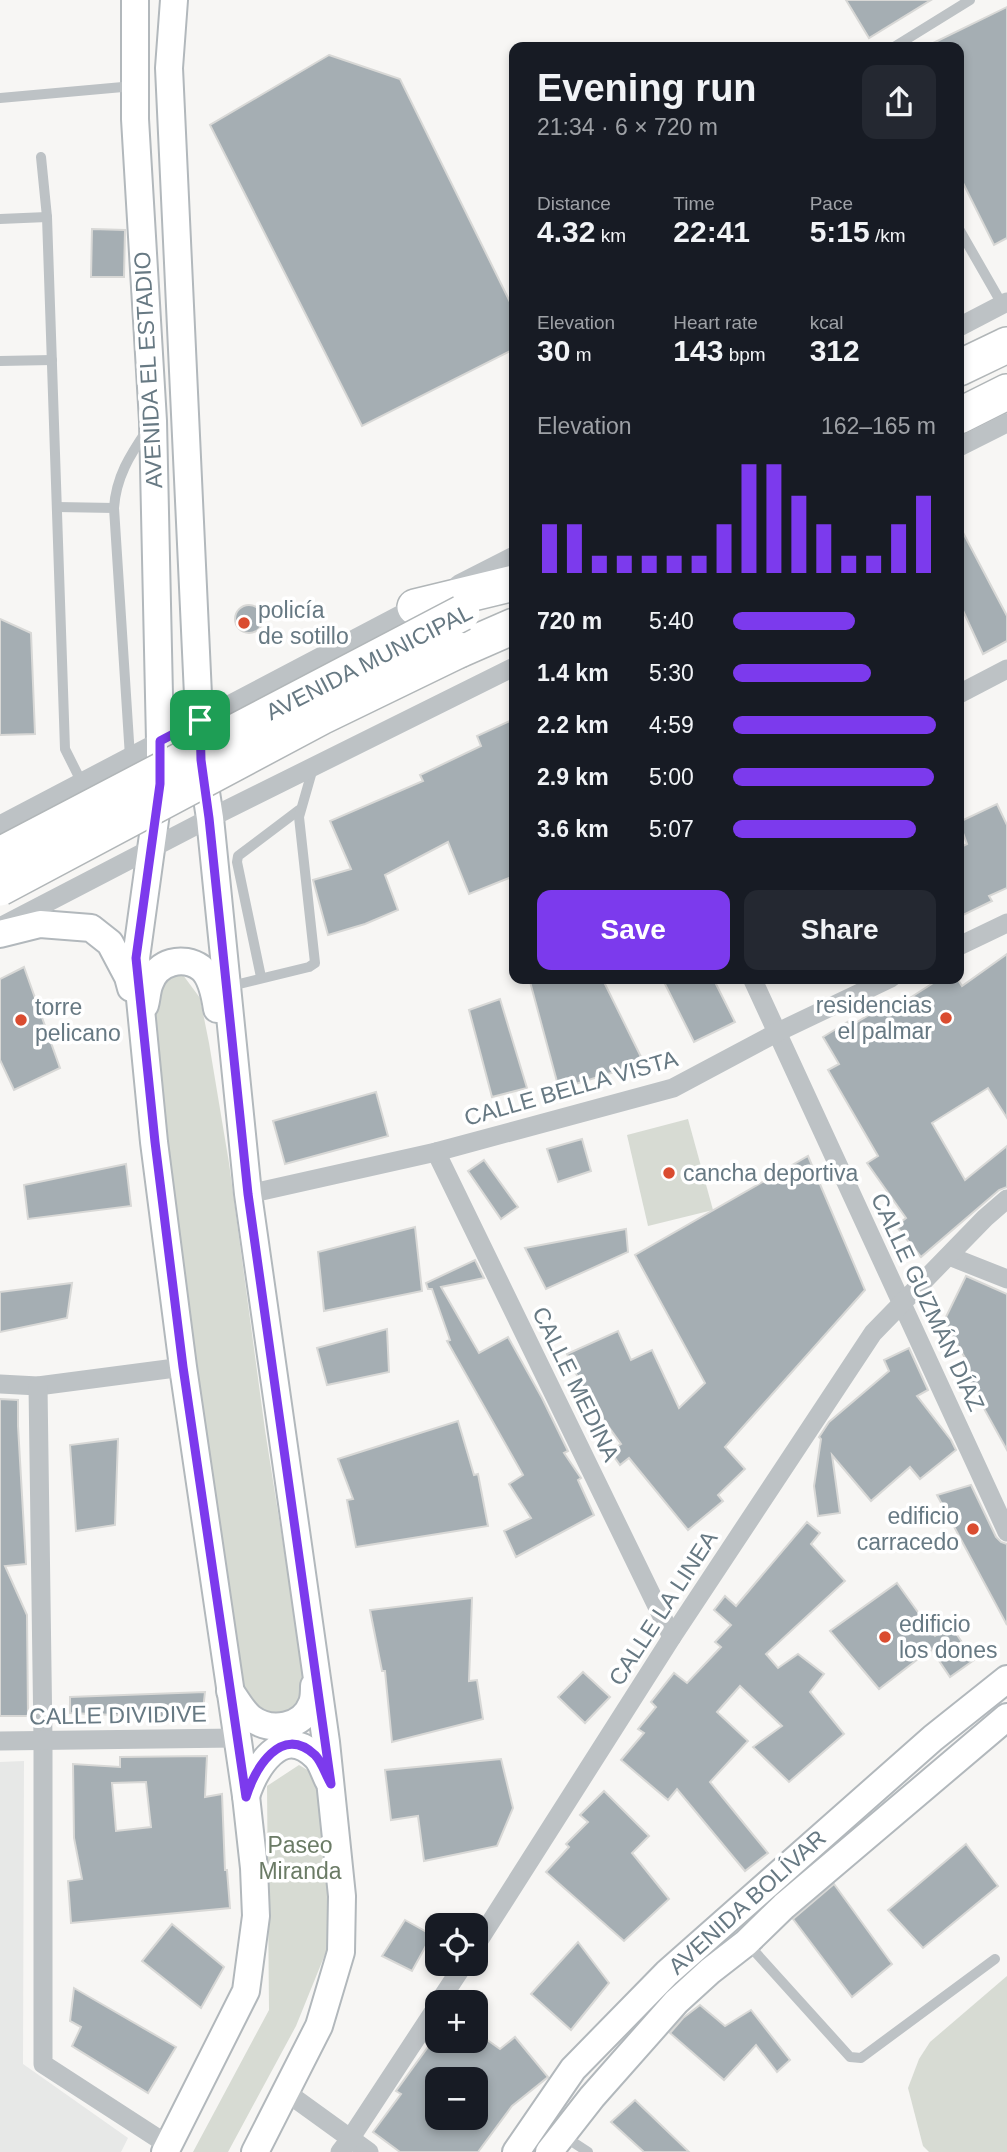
<!DOCTYPE html>
<html lang="en">
<head>
<meta charset="utf-8">
<style>
	body { margin:0; font-family:Arial,sans-serif; background:#242831; color:#f1f3f6; height:100vh; display:flex; flex-direction:column; font-size:26px; white-space:nowrap }
	* { box-sizing:border-box; margin:0 }
	p { font-size:23px; color:#9ea1a6 }
	.icon { flex:none; width:38px; height:38px; fill:none; stroke:currentColor; stroke-width:2; stroke-linecap:round; stroke-linejoin:round }
	.map { position:relative; flex:1; overflow:hidden }
	.sheet { position:absolute; left:509px; top:42px; width:455px; height:942px; display:flex; flex-direction:column; background:#171b24; border-radius:14px; box-shadow:0 4px 10px #0003 }
	.sheet>* { flex:none }
	.buttons { position:absolute; left:425px; top:1913px; display:grid; gap:14px }
	.buttons a { display:grid; place-items:center; width:63px; height:63px; border-radius:14px; background:#171b24; box-shadow:0 4px 10px #0003; font-size:35px }
	.pin { position:absolute; display:grid; place-items:center; width:60px; height:60px; color:#fff; margin:-30px; border-radius:14px; box-shadow:0 4px 10px #0006 }
	.round { display:grid; place-items:center; flex:none; width:74px; height:74px; border-radius:14px; background:#242831 }
	.overview { display:flex; align-items:center; justify-content:space-between; height:119px; padding:0 28px }
	h1 { font-size:38px; font-weight:800; line-height:52px }
	.figures { display:grid; grid-template-columns:repeat(3,1fr); gap:10px; height:119px; padding:7px 28px }
	.figures div { display:grid; align-content:center }
	.figures b { font-size:30px; font-weight:800 }
	.figures small { font-size:19px; font-weight:400 }
	.figures p { font-size:19px }
	.chart { height:196px; padding:14px 28px }
	.chart p { display:flex; justify-content:space-between }
	.chart svg { width:100%; height:126px; margin-top:7px; stroke:#7c3aed; stroke-width:6 }
	.primary-button { display:flex; gap:14px; margin-top:auto; padding:14px 28px }
	.primary-button a { flex:1; height:80px; border-radius:14px; background:#7c3aed; color:#fff; font-size:28px; font-weight:800; line-height:80px; text-align:center }
	.primary-button a+a { background:#242831; color:#f1f3f6 }
	ul { padding:0 28px; list-style:none; font-size:23px }
	li { display:grid; grid-template-columns:112px 84px 1fr; align-items:center; height:52px }
	li i { height:18px; border-radius:9px; background:#7c3aed }
	.map>svg:first-child { display:block }
	.built { fill:#e7e8e7 }
	.green { fill:#d7dbd3 }
	.building { fill:#a5aeb3; stroke:#d8d8d6; stroke-width:2; fill-rule:evenodd }
	.lines { fill:none; stroke-linecap:round; stroke-linejoin:round }
	.secondary-casing { stroke:#b2b8bc; stroke-width:30 }
	.highway-casing { stroke:#b1b6b8; stroke-width:38 }
	.lane { stroke:#bdc2c5; stroke-width:10 }
	.street { stroke:#bdc2c5; stroke-width:19 }
	.secondary { stroke:#fff; stroke-width:26 }
	.highway { stroke:#fff; stroke-width:35 }
	.highway-bridge-casing { stroke:#b1b6b8; stroke-width:38; stroke-linecap:butt }
	.highway-bridge { stroke:#fff; stroke-width:35 }
	.route-casing { stroke:#fff; stroke-width:14 }
	.route { stroke:#7c3aed; stroke-width:9 }
	.poi-dot { fill:#da4c30; stroke:#fff; stroke-width:2.5 }
	.labels { text-anchor:middle; dominant-baseline:central; stroke-width:7; stroke-linejoin:round; paint-order:stroke }
	.street-label { font-size:23px; fill:#677983; stroke:#fff }
	.poi-label { font-size:23px; fill:#677983; stroke:#fff; text-anchor:start }
	.park-label { font-size:23px; fill:#6b7b66; stroke:#fff }
</style>
</head>
<body>
<div class="map">
<svg width="1007" height="2152" viewBox="0 0 1007 2152">
	<rect width="100%" height="100%" fill="#f7f6f4"/>
	<polygon class="built" points="24,1761 23,2064 128,2138 121,2152 0,2152 0,1762"/>
	<g class="green">
		<path d="M183,975l17,23 9,45 20,120 36,267 40,253 -8,26c-27,13 -32,4 -55,-12l-81,-567 -10,-134 12,-20z"/>
		<polygon points="688,1119 713,1210 648,1226 627,1135"/>
		<polygon points="299,1765 321,1778 332,1857 328,1947 296,2026 228,2152 193,2152 269,2010 267,1786"/>
		<polygon points="1007,1976 1007,2152 929,2152 923,2146 908,2088 919,2059 930,2042"/>
	</g>
	<g class="building">
		<polygon points="846,0 931,0 869,38"/>
		<polygon points="1007,7 1007,238 994,245 959,175 959,47 925,47"/>
		<polygon points="329,55 400,79 514,310 514,349 362,426 210,125"/>
		<polygon points="92,229 125,230 124,277 91,277"/>
		<polygon points="959,525 1007,616 1007,641 983,654 959,602"/>
		<circle cx="249" cy="619" r="14"/>
		<polygon points="0,619 31,633 35,734 0,735"/>
		<polygon points="514,719 514,876 469,894 448,842 385,875 398,910 365,924 328,935 313,880 351,869 330,821 423,781 420,775 481,746 477,736"/>
		<polygon points="997,804 1007,825 1007,888 989,896 992,901 959,917 959,848 967,844 959,822"/>
		<polygon points="1007,954 1007,1118 988,1088 932,1123 965,1180 1007,1146 1007,1187 999,1190 921,1257 896,1226 906,1218 867,1163 878,1156 828,1070 839,1064 823,1037 849,1021 852,1025 884,1006 888,1012 941,978 957,978 962,986"/>
		<polygon points="24,967 60,1068 14,1090 0,1060 0,979"/>
		<polygon points="529,978 602,978 644,1063 559,1089"/>
		<polygon points="662,978 713,978 735,1022 694,1042"/>
		<polygon points="500,999 527,1088 492,1097 469,1010"/>
		<polygon points="376,1092 388,1136 285,1164 273,1121"/>
		<polygon points="582,1139 591,1171 558,1182 547,1149"/>
		<polygon points="808,1156 865,1290 725,1447 745,1469 718,1495 723,1501 688,1530 629,1458 620,1465 610,1451 621,1444 593,1405 591,1406 567,1354 618,1331 631,1360 652,1350 679,1408 705,1383 635,1255"/>
		<polygon points="484,1160 518,1207 501,1219 468,1171"/>
		<polygon points="126,1164 131,1206 28,1219 24,1185"/>
		<polygon points="415,1227 422,1291 324,1311 318,1252"/>
		<polygon points="626,1229 628,1252 546,1289 525,1248"/>
		<polygon points="475,1260 484,1278 441,1287 479,1353 508,1337 542,1398 568,1451 564,1453 581,1478 578,1480 594,1515 516,1557 504,1531 531,1518 509,1484 523,1475 447,1341 450,1340 432,1289 428,1289 426,1283"/>
		<polygon points="966,1276 1007,1294 1007,1450 962,1369 969,1365 944,1321"/>
		<polygon points="72,1283 67,1318 0,1332 0,1292"/>
		<polygon points="387,1329 389,1372 327,1385 317,1348"/>
		<polygon points="909,1348 928,1390 917,1396 951,1440 956,1450 920,1479 910,1467 871,1501 832,1455 840,1513 818,1516 814,1486 821,1439 819,1437 829,1422 889,1371 884,1360"/>
		<polygon points="0,1399 18,1400 18,1426 26,1564 5,1566 27,1615 28,1716 0,1716"/>
		<polygon points="458,1421 474,1475 478,1474 488,1526 356,1547 347,1500 353,1499 338,1459"/>
		<polygon points="118,1439 115,1525 76,1531 70,1445"/>
		<polygon points="971,1485 996,1537 1001,1542 1007,1544 1007,1625 937,1495"/>
		<polygon points="807,1522 820,1533 811,1544 845,1581 766,1654 778,1668 798,1654 824,1674 810,1692 844,1734 789,1782 753,1747 782,1726 740,1686 717,1712 748,1741 710,1782 768,1853 745,1871 677,1789 668,1800 621,1760 644,1733 638,1729 656,1707 651,1702 674,1673 687,1683 721,1647 715,1642 731,1625 714,1610 725,1596 736,1606"/>
		<polygon points="897,1583 935,1636 951,1626 974,1660 950,1677 931,1649 879,1689 830,1631"/>
		<polygon points="472,1598 469,1681 477,1680 483,1719 392,1742 385,1671 382,1671 370,1610"/>
		<polygon points="583,1672 610,1697 585,1723 558,1697"/>
		<polygon points="205,1692 202,1719 70,1713 70,1697"/>
		<path d="M207,1756l-2,41 17,-3 3,76h2l3,38 -159,15 -3,-42 14,-2 -8,-41 -1,-74 47,3v-10zM146,1782l5,45 -35,4 -4,-48z"/>
		<polygon points="501,1759 513,1808 497,1846 424,1861 418,1816 391,1820 385,1770"/>
		<polygon points="604,1791 649,1836 632,1853 669,1899 624,1941 546,1872 569,1847 566,1844 588,1822 580,1815"/>
		<polygon points="966,1844 998,1886 923,1948 888,1910"/>
		<polygon points="834,1884 892,1964 852,1997 793,1919"/>
		<polygon points="405,1920 432,1935 412,1971 382,1956"/>
		<polygon points="172,1924 224,1967 201,2008 142,1961"/>
		<polygon points="578,1942 609,1983 571,2030 531,1994"/>
		<polygon points="74,1988 176,2047 148,2093 72,2046 81,2027 70,2021"/>
		<polygon points="700,2005 725,2026 751,2010 790,2060 777,2072 756,2045 724,2080 670,2033 683,2018"/>
		<path d="M476,2032l24,17 15,-12 33,40 -36,29 -34,46h-78l-27,-20 28,-38 -5,-3 37,-51h43zM438,2079h38v39h-38z"/>
		<polygon points="635,2100 689,2152 644,2152 611,2122"/>
	</g>
	<g class="lines">
		<defs>
			<g id="secondary">
				<polyline points="135,0 135,119 153,421 160,741 160,784 136,958 154,1142 183,1367 246,1796 254,1868 256,1916 246,1991 165,2152"/>
				<polyline points="174,0 169,68 201,760 210,818 248,1194 326,1742 342,1896 341,1952 319,2026 255,2152"/>
				<polyline points="0,934 40,924 91,928 110,943 128,977 131,988"/>
				<path d="M145,1005c2,-7 2,-16 5,-22 7,-21 33,-28 51,-15 11,9 14,28 16,41"/>
				<path d="M230,1691c7,9 12,20 21,27 20,15 52,10 61,-15 2,-5 2,-12 2,-17"/>
				<path d="M246,1796c9,-27 35,-73 69,-40 6,5 9,16 13,24"/>
				<polyline points="516,2152 573,2069 667,1973 933,1738 1007,1679"/>
				<polyline points="549,2152 592,2097 676,2002 710,1971 746,1943 784,1906 1007,1717"/>
			</g>
			<g id="highway">
				<polyline points="959,368 1007,345"/>
				<polyline points="959,416 1007,392"/>
				<polyline points="415,607 514,583"/>
				<polyline points="459,650 514,626"/>
			</g>
		</defs>
		<use href="#secondary" class="secondary-casing"/>
		<use href="#highway" class="highway-casing"/>
		<g class="lane">
			<polyline points="894,47 970,0"/>
			<polyline points="0,98 134,86"/>
			<polyline points="41,157 47,217 65,749 82,783"/>
			<polyline points="0,219 47,217"/>
			<polyline points="959,229 1002,304"/>
			<polyline points="0,361 52,360"/>
			<polyline points="57,507 114,508"/>
			<path d="M130,757l-16,-249c2,-31 16,-53 33,-78"/>
			<polyline points="261,977 237,862 238,856 299,810"/>
			<polyline points="227,987 309,967 315,963 299,817 313,768"/>
			<polyline points="747,1943 850,2057 861,2058 995,1959"/>
			<polyline points="562,2135 588,2152"/>
		</g>
		<g class="street">
			<polyline points="959,327 1007,302"/>
			<polyline points="959,447 1007,423"/>
			<polyline points="459,584 514,556"/>
			<polyline points="959,694 1007,669"/>
			<polyline points="0,825 423,603"/>
			<polyline points="4,925 210,818 514,667"/>
			<polyline points="959,946 1007,923"/>
			<polyline points="752,978 1007,1532"/>
			<polyline points="436,1152 672,1637"/>
			<polyline points="248,1194 436,1152 673,1088 778,1032 891,978"/>
			<polyline points="949,1256 1007,1279"/>
			<polyline points="0,1384 38,1386 183,1367"/>
			<polyline points="38,1386 43,1740 43,2064 168,2145"/>
			<polyline points="0,1741 236,1738"/>
			<polyline points="476,1945 672,1637 873,1333 985,1218 1007,1199"/>
			<polyline points="439,2002 464,1964"/>
			<polyline points="286,2092 369,2152"/>
			<polyline points="340,2152 350,2139 438,2005"/>
		</g>
		<use href="#secondary" class="secondary"/>
		<use href="#highway" class="highway"/>
		<defs>
			<g id="highway-bridge">
				<polyline points="0,855 462,613"/>
				<polyline points="0,888 321,717 459,650"/>
			</g>
		</defs>
		<use href="#highway-bridge" class="highway-bridge-casing"/>
		<use href="#highway-bridge" class="highway-bridge"/>
	</g>
	<g class="lines">
		<defs>
			<path id="route" d="M200,720l1,40 8,58 39,376 83,590c-5,-8 -9,-22 -16,-29 -34,-32 -60,14 -69,42l-63,-430 -28,-225 -19,-184 24,-174v-43z"/>
		</defs>
		<use href="#route" class="route-casing"/>
		<use href="#route" class="route"/>
	</g>
	<g class="poi-dot">
		<circle cx="244" cy="623" r="7"/>
		<circle cx="946" cy="1018" r="7"/>
		<circle cx="21" cy="1020" r="7"/>
		<circle cx="669" cy="1173" r="7"/>
		<circle cx="973" cy="1529" r="7"/>
		<circle cx="885" cy="1637" r="7"/>
	</g>
	<g class="labels">
		<g class="street-label">
			<text transform="translate(148 370) rotate(-93)">AVENIDA EL ESTADIO</text>
			<text transform="translate(369 662) rotate(-27)">AVENIDA MUNICIPAL</text>
			<text transform="translate(571 1088) rotate(-16)">CALLE BELLA VISTA</text>
			<text transform="translate(928 1302) rotate(65)">CALLE GUZMÁN DÍAZ</text>
			<text transform="translate(576 1384) rotate(64)">CALLE MEDINA</text>
			<text transform="translate(663 1608) rotate(-57)">CALLE LA LINEA</text>
			<text transform="translate(118 1715) rotate(-1)">CALLE DIVIDIVE</text>
			<text transform="translate(747 1902) rotate(-42)">AVENIDA BOLÍVAR</text>
		</g>
		<g class="poi-label">
			<text x="258" y="610">policía<tspan x="258" dy="26">de sotillo</tspan></text>
			<text x="932" y="1005" text-anchor="end">residencias<tspan x="932" dy="26">el palmar</tspan></text>
			<text x="35" y="1007">torre<tspan x="35" dy="26">pelicano</tspan></text>
			<text x="683" y="1173">cancha deportiva</text>
			<text x="959" y="1516" text-anchor="end">edificio<tspan x="959" dy="26">carracedo</tspan></text>
			<text x="899" y="1624">edificio<tspan x="899" dy="26">los dones</tspan></text>
		</g>
		<g class="park-label">
			<text x="300" y="1845">Paseo<tspan x="300" dy="26">Miranda</tspan></text>
		</g>
	</g>
</svg>
<div class="buttons">
<a><svg class="icon" aria-label="locate" viewBox="0 0 24 24"><circle cx="12" cy="12" r="6"/><path d="M12 2v4M12 18v4M2 12h4M18 12h4"/></svg></a>
<a>+</a>
<a>−</a>
</div>
<div class="pin" style="left:200px;top:720px;background:#1e9e55"><svg class="icon" aria-label="arrive" viewBox="0 0 24 24"><path d="M6 21V4h12l-3 4 3 4H6"/></svg></div>
<section class="sheet">
<div class="overview"><div><h1>Evening run</h1><p>21:34 · 6 × 720 m</p></div><a class="round"><svg class="icon" aria-label="share" viewBox="0 0 24 24"><path d="M12 15V3M7 8l5-5 5 5M5 13v7h14v-7"/></svg></a></div>
<div class="figures">
<div><p>Distance</p><b>4.32<small> km</small></b></div>
<div><p>Time</p><b>22:41</b></div>
<div><p>Pace</p><b>5:15<small> /km</small></b></div>
</div>
<div class="figures">
<div><p>Elevation</p><b>30<small> m</small></b></div>
<div><p>Heart rate</p><b>143<small> bpm</small></b></div>
<div><p>kcal</p><b>312</b></div>
</div>
<div class="chart"><p><span>Elevation</span>162–165 m</p>
<svg viewBox="0 0 160 44" preserveAspectRatio="none"><path d="M5 44V27M15 44V27M25 44V38M35 44V38M45 44V38M55 44V38M65 44V38M75 44V27M85 44V6M95 44V6M105 44V17M115 44V27M125 44V38M135 44V38M145 44V27M155 44V17"/></svg>
</div>
<ul>
<li><b>720 m</b>5:40<i style="width:60%"></i></li>
<li><b>1.4 km</b>5:30<i style="width:68%"></i></li>
<li><b>2.2 km</b>4:59<i style="width:100%"></i></li>
<li><b>2.9 km</b>5:00<i style="width:99%"></i></li>
<li><b>3.6 km</b>5:07<i style="width:90%"></i></li>
</ul>
<div class="primary-button"><a>Save</a><a>Share</a></div>
</section>
</div>
</body>
</html>
